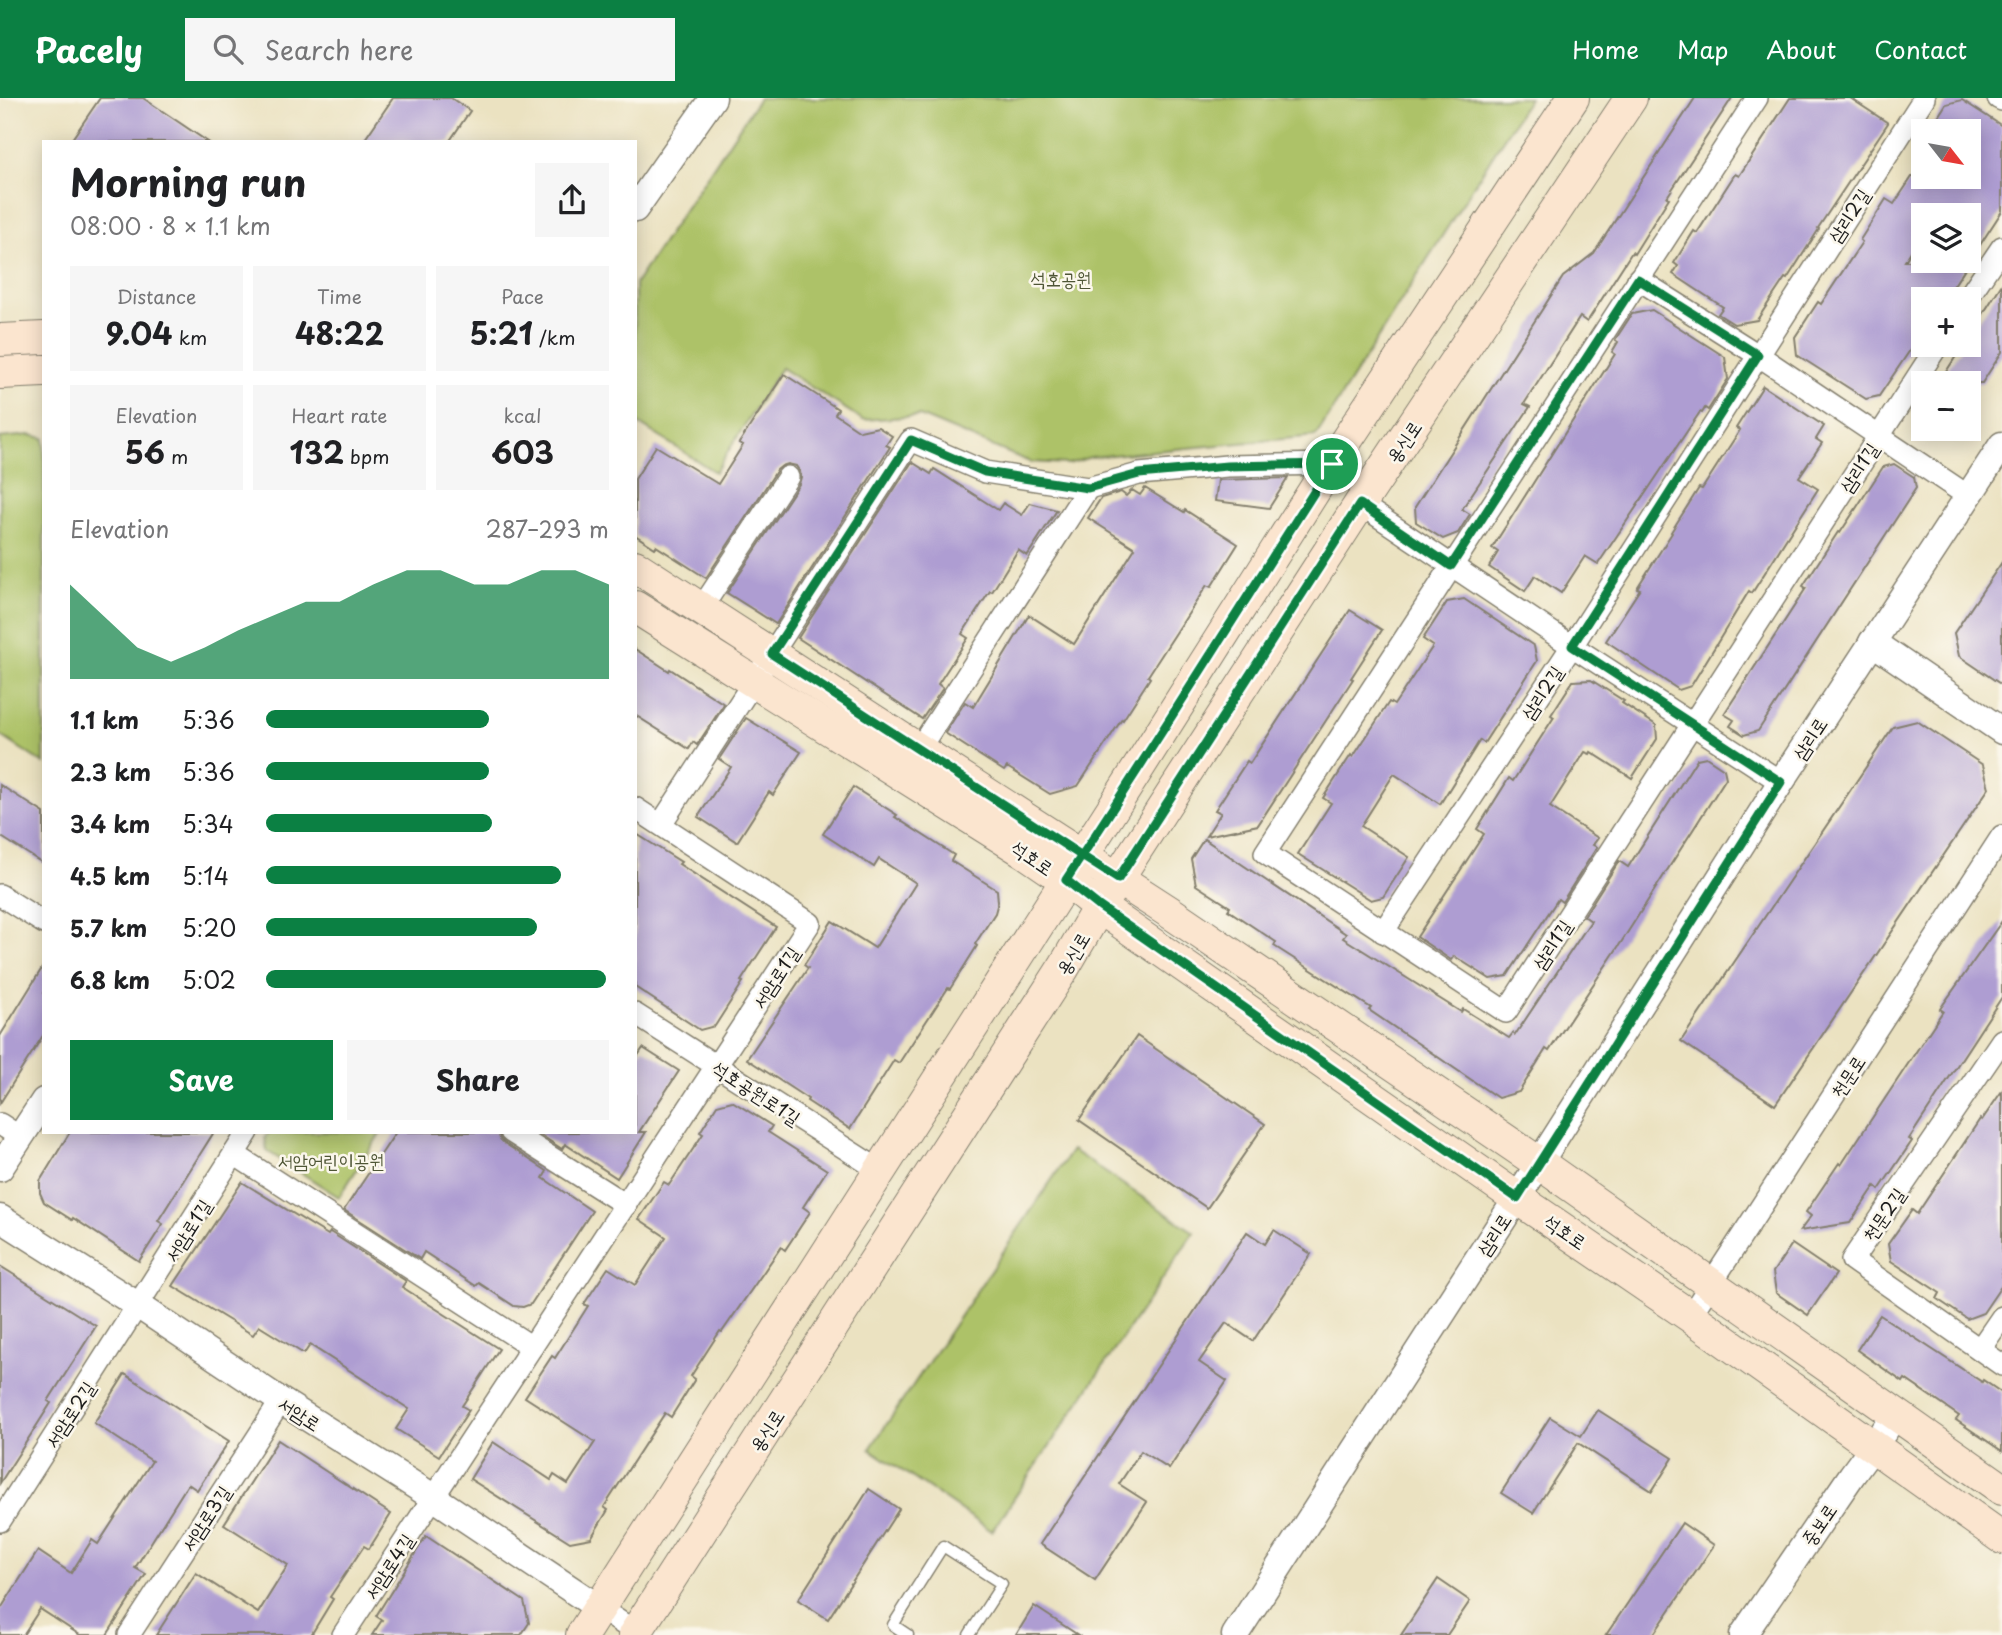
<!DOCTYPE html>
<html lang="en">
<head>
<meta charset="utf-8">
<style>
	body { margin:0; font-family:"Playpen Sans","Poor Story",sans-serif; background:#f6f6f6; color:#202124; height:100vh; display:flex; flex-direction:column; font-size:26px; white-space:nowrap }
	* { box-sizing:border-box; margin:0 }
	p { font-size:23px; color:#757577 }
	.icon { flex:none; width:38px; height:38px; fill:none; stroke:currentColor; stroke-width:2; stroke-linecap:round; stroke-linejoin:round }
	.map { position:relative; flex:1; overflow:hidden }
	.panel { position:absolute; left:42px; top:42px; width:595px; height:994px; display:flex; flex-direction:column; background:#fff; border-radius:0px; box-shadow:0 4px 18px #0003 }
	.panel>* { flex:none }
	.needle { width:46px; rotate:121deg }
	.controls { position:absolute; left:1911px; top:21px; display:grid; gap:14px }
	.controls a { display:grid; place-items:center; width:70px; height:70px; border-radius:0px; background:#fff; box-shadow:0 4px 18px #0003; font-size:35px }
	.pin { position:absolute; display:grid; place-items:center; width:60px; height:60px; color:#fff; margin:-30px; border:4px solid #fff; border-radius:50%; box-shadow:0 2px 7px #0007 }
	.round { display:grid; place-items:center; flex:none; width:74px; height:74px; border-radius:0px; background:#f6f6f6 }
	.headline { display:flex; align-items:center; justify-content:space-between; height:119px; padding:0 28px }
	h1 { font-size:38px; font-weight:700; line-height:52px }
	.stats { display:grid; grid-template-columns:repeat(3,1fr); gap:10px; height:119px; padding:7px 28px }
	.stats div { display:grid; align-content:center; border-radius:0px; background:#f6f6f6; text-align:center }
	.stats b { font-size:30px; font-weight:700 }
	.stats small { font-size:19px; font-weight:400 }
	.stats p { font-size:19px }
	.chart { height:196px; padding:14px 28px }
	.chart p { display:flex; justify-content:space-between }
	.chart svg { width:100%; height:126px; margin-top:7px; fill:#0b8043; opacity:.7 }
	.action { display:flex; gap:14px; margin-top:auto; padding:14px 28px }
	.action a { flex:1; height:80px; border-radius:0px; background:#0b8043; color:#fff; font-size:28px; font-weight:700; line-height:80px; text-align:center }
	.action a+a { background:#f6f6f6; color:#202124 }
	ul { padding:0 28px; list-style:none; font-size:23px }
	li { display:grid; grid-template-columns:112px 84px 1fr; align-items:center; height:52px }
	li i { height:18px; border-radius:9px; background:#0b8043 }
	header { display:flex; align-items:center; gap:42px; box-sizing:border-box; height:98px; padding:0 35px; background:#0b8043; color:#fff }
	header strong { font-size:33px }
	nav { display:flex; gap:38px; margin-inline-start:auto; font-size:24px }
	.search { width:490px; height:63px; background:#f6f6f6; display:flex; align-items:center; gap:18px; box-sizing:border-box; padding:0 24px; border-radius:0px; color:#757577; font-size:26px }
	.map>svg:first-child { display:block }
	.green { fill:#adc267; stroke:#646f42; stroke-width:2 }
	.building { fill:#ae9dd2; fill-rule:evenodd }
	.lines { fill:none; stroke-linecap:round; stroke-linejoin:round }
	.service-casing { stroke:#847f6e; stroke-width:13 }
	.minor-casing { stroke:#847f6e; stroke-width:24 }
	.tertiary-casing { stroke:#847f6e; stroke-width:29 }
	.secondary-casing { stroke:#847f6e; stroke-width:34 }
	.service { stroke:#fff; stroke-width:10 }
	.minor { stroke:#fff; stroke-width:21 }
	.tertiary { stroke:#fff; stroke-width:26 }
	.secondary { stroke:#fbe5cf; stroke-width:32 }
	.route-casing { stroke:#fff; stroke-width:14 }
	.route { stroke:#0b8043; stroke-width:9 }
	.labels { text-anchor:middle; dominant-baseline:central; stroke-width:5; stroke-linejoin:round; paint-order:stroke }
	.street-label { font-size:19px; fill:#1c1c1c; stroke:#fbf7ec }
	.park-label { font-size:19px; fill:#4f5636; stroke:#fbf7ec }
</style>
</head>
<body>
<header>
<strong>Pacely</strong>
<div class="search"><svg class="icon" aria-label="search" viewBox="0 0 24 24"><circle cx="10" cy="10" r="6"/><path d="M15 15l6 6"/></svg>Search here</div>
<nav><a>Home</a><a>Map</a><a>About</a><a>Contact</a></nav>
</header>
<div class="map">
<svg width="2002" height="1537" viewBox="0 0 2002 1537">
	<rect width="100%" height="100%" fill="#fbf7ec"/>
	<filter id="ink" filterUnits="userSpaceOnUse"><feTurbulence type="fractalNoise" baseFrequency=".0143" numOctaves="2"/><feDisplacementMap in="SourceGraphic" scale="14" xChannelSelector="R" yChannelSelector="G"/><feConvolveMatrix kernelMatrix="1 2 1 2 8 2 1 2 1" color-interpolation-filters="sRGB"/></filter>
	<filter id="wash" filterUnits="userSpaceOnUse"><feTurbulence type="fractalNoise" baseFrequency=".00686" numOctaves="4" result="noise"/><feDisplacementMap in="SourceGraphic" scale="28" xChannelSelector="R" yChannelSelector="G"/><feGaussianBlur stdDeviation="1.57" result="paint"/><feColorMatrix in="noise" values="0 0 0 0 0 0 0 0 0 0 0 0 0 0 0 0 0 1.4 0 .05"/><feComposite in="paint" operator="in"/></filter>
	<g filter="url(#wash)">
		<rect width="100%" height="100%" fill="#ebe2c1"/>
		<g class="green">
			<polygon points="759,0 1529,0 1316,338 1091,359 1068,366 1030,364 920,318 863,322 781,270 715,374 635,323 635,186"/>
			<polygon points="30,337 44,340 44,666 0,637 0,340"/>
			<polygon points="269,1034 381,1034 339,1099 267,1053 265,1040"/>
			<polygon points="1072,1052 1194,1134 992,1433 870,1351"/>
		</g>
		<g id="blocks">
			<g class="building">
				<polygon points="100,0 143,0 208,44 70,44"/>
				<polygon points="393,0 451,0 470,13 449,44 363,44"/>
				<polygon points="1695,0 1732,0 1667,99 1669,100 1634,156 1632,154 1587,224 1580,219 1524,306 1530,309 1462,411 1470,416 1458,435 1443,441 1416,424 1415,409 1563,179 1594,155"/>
				<polygon points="1790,0 1850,0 1888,25 1818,130 1819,131 1787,181 1785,180 1757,222 1734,226 1718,216 1723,209 1673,176 1678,168 1674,165 1694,133 1697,135 1735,76 1739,78"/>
				<path d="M1962,2l40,26v85l-57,88h-22v32l-44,65 -13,3 -69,-44 -2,-18 23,-35 3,2 41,-62 -2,-2 26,-41 8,5 18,-27h57v-46h-40l17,-27zM1923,117h46v46h-64l18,-29z"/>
				<polygon points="2002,186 2002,254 1982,285 1939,285 1963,247 1969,247 1969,238"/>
				<polygon points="1652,212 1725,259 1728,281 1708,312 1705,310 1702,315 1700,314 1598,466 1585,458 1561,495 1535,478 1525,493 1489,469 1498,454 1492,450 1615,256 1612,254 1618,244 1615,242 1632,216"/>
				<polygon points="784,276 838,311 835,316 860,333 878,329 892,338 886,347 890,349 776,526 727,495 799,386 801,379 800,374 796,368 788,366 782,368 777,372 706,480 656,448 655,450 635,437 635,381 656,348 718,386 743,347 739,345"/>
				<polygon points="1763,288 1824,328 1816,341 1822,345 1799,379 1818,391 1752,495 1749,493 1691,588 1679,592 1606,543 1640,491 1637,490 1672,435 1671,434 1699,390 1702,391 1740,332 1736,330"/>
				<polygon points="912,364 931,376 934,371 998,412 1003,405 1022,417 1030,405 1057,412 1027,458 1018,452 992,494 990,493 962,536 968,540 938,586 943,590 922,621 798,540"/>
				<polygon points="1894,366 1914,379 1916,390 1758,633 1744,637 1730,628 1734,622 1724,616 1806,490 1803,488 1838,434 1840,435 1883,369"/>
				<polygon points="1288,380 1269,410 1215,403 1218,382"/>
				<polygon points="1145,390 1184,414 1185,412 1238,446 1211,489 1207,487 1148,578 1150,580 1123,622 1122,621 1078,688 1050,696 1007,669 1004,673 945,635 965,604 973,609 1029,517 1074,546 1135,450 1088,420 1101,400 1121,394 1126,398 1132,392 1140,397"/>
				<polygon points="2002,464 2002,587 1959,558 1954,535"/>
				<polygon points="1464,501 1534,548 1537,563 1484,645 1480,642 1440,706 1394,676 1361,728 1409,759 1383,799 1371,802 1298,756 1331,705 1323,700 1351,657 1353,659 1389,604 1394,607 1433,548 1423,541 1447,504"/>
				<polygon points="1350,512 1382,532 1351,580 1353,581 1258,727 1206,738 1221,715 1215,712 1247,663 1250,665"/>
				<polygon points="635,551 669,573 670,571 724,606 697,647 693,644 689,651 635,617"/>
				<polygon points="1591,582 1624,603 1622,605 1656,627 1657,641 1632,680 1591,654 1590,656 1585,654 1550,709 1598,740 1593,747 1597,749 1562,804 1558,801 1507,878 1490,881 1454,858 1451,862 1417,839 1484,736 1477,731 1509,680 1513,683 1554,619 1551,617 1573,583"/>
				<polygon points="746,620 801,654 773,697 769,694 737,744 698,719 731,669 719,661"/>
				<polygon points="1917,623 1983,667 1989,690 1775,1007 1681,943 1893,629"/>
				<polygon points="1706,659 1724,671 1726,680 1622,843 1549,953 1546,951 1519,994 1498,1000 1369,912 1371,910 1274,848 1276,844 1228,812 1230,809 1196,787 1191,761 1204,741 1346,836 1343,840 1461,914 1463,911 1509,940 1513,935 1515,937 1591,823 1584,818 1619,763 1628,769 1697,661"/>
				<polygon points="0,687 44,715 44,766 0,738"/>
				<polygon points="853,689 897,717 895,719 954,757 951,763 997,792 998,804 995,815 975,846 977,848 950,891 948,890 899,965 894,962 850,1031 807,1003 808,1001 747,961 808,870 804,867 832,823 875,850 916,785 879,761 874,769 823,736"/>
				<polygon points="635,735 681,764 679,766 776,829 741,883 743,884 715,928 700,932 635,889"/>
				<polygon points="2002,823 2002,899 1909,1041 1912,1043 1879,1092 1875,1088 1850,1125 1800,1133 1811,1118 1806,1114 1839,1065 1841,1067 1943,913 1940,911"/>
				<polygon points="44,867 44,936 0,1005 0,938"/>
				<polygon points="1137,938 1265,1026 1207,1110 1079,1022"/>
				<polygon points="643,950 679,973 639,1034 646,1034 617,1080 565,1046 562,1051 536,1034 635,1034 635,962"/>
				<polygon points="2002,993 2002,1187 1983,1215 1967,1221 1937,1201 1940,1195 1891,1163 1888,1146 1912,1112 1917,1116 1980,1021 1982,1022"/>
				<polygon points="732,1003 772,1028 768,1034 827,1072 803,1109 810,1114 785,1152 781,1149 722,1234 720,1233 691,1278 695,1281 671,1319 665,1315 604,1409 608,1412 591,1440 570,1444 470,1381 493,1344 551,1382 554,1377 568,1386 595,1344 525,1299 552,1258 555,1260 588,1208 584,1206 608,1170 635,1187 666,1139 639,1121 664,1084 669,1087 703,1036 700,1034 717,1007"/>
				<polygon points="70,1034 214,1034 158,1123 163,1126 139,1163 73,1120 72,1122 44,1104 40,1095 40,1083"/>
				<polygon points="396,1034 498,1034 500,1041 504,1045 547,1073 543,1080 592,1113 531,1206 523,1209 514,1208 479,1185 476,1188 424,1154 420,1161 344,1112"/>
				<polygon points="242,1084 328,1137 330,1134 406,1183 402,1189 499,1251 462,1308 469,1312 439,1358 396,1331 409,1311 310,1247 304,1256 259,1228 253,1237 173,1188"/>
				<polygon points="1274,1132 1311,1156 1253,1243 1226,1225 1199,1264 1227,1283 1169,1371 1141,1353 1119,1386 1147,1404 1095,1482 1040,1446 1247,1134 1265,1146"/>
				<polygon points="1792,1146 1836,1176 1808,1217 1776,1195 1773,1174"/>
				<polygon points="0,1168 96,1228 48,1303 51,1305 0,1385"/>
				<polygon points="1880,1217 1982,1284 1983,1282 2002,1295 2002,1353 1956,1322 1959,1318 1905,1281 1903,1284 1857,1252"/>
				<polygon points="125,1276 229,1343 197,1392 188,1386 135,1470 146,1476 107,1537 80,1537 40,1511 23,1537 0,1537 0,1512 38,1453 71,1475 92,1442 98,1446 152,1363 94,1325"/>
				<polygon points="1598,1312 1673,1360 1652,1393 1578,1345 1533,1415 1501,1395 1550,1319 1581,1338"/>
				<polygon points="278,1342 391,1416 369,1451 364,1448 330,1499 333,1501 311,1537 156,1537 196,1475 258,1515 288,1467 224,1426"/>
				<polygon points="869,1391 899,1411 828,1521 798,1502"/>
				<polygon points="1682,1425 1714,1447 1653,1537 1606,1537"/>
				<polygon points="426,1438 524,1503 529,1525 521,1537 372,1537 382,1522 376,1518"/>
				<polygon points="1438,1481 1470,1503 1447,1537 1401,1537"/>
				<polygon points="1034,1508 1078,1537 1016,1537"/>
			</g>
		</g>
	</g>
	<g filter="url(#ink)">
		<use href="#blocks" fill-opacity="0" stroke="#847f6e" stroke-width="2"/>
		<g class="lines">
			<defs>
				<polyline id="service" points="908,1537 893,1527 943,1448 1002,1486 969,1537"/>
				<g id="minor">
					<polyline points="1757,0 1265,755 1506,914 1938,247"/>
					<polyline points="1998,0 2002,2"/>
					<polyline points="1638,181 1758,257 1968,398"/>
					<polyline points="1967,201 2002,149"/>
					<polyline points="1360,406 1572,548 1781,684"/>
					<polyline points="701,511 788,379"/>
					<polyline points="919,651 1088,390"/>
					<polyline points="661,726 911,342 985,374 1088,390 1139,376 1227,368 1332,366"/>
					<polyline points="0,797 44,825"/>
					<polyline points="1383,834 1572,548 1924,0"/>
					<polyline points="635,916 879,1072"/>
					<polyline points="2002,942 1852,1162 2002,1267"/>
					<polyline points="0,1026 20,1039"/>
					<polyline points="511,1034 626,1107"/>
					<polyline points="234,1056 532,1249"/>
					<polyline points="1690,1218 2002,738"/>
					<polyline points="1980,1251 2002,1219"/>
					<polyline points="0,1423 248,1034"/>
					<polyline points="599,1510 640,1537"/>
					<polyline points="129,1537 281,1303"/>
					<polyline points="343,1537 810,825 635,710"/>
				</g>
				<g id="tertiary">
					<polyline points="635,111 713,0"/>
					<polyline points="1872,544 2002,633"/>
					<polyline points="0,1070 44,1003"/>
					<polyline points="0,1120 139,1208 281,1303 433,1399 599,1510"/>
					<polyline points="1235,1537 1517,1100 1781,684 2002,347"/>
					<polyline points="1743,1537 1852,1377 1896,1317"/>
				</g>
				<g id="secondary">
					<polyline points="0,242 44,240"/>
					<polyline points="0,275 44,273"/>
					<polyline points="635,468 1174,817 1539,1065 2002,1391"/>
					<polyline points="635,509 1025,754 1066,782 1099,809 1517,1100 1690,1218 2002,1440"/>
					<polyline points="582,1537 1118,702 1338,355 1573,0"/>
					<polyline points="634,1537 1064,869 1099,809 1360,406 1631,0"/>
				</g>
			</defs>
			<use href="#service" class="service-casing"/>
			<use href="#minor" class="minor-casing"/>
			<use href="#tertiary" class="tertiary-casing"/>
			<use href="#secondary" class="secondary-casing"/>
			<use href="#service" class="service"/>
			<use href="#minor" class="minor"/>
			<use href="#tertiary" class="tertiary"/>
			<use href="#secondary" class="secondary"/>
		</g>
	</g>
	<g class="lines" filter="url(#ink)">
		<defs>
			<path id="route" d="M1332,366l-105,2 -88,8 -51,14 -103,-16 -74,-32 -139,214 310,202 36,23 242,-375 91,62 187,-287 120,76 -186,291 209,136 -264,416 -417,-291 -34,-27c90,-137 177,-277 266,-416"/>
		</defs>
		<use href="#route" class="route-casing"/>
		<use href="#route" class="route"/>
	</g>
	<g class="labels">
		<g class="street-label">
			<text transform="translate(1848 117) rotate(-57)">삼리2길</text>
			<text transform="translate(1403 343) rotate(-56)">용신로</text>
			<text transform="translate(1858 369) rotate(-57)">삼리1길</text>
			<text transform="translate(1541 594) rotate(-57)">삼리2길</text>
			<text transform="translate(1809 640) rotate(-57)">삼리로</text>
			<text transform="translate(1033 759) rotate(34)">석호로</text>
			<text transform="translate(1551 846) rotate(-57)">삼리1길</text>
			<text transform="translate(1072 855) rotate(-59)">용신로</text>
			<text transform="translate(775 879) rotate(-57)">서암로1길</text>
			<text transform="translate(1847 978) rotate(-57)">천문로</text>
			<text transform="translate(757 994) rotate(33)">석호공원로1길</text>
			<text transform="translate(1883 1116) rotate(-56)">천문2길</text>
			<text transform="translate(187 1132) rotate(-58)">서암로1길</text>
			<text transform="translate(1566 1133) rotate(34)">석호로</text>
			<text transform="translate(1493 1136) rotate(-57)">삼리로</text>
			<text transform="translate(300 1315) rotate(33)">서암로</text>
			<text transform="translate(69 1316) rotate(-57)">서암로2길</text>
			<text transform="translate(766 1332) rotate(-57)">용신로</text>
			<text transform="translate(205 1420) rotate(-57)">서암로3길</text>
			<text transform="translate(1818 1426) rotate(-56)">중보로</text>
			<text transform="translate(388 1468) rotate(-57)">서암로4길</text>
		</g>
		<g class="park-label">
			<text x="1061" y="180">석호공원</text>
			<text x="331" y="1062">서암어린이공원</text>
		</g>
	</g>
</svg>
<div class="controls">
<a><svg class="needle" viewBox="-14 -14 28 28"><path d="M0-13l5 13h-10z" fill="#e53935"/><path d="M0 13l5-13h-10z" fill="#757577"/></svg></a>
<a><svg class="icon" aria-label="layers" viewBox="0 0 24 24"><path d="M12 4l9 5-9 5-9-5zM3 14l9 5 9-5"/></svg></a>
<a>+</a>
<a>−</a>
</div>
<div class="pin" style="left:1332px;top:366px;background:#1e9e55"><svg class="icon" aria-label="arrive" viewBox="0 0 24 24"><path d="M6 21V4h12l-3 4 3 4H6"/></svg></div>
<section class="panel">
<div class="headline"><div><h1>Morning run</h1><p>08:00 · 8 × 1.1 km</p></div><a class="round"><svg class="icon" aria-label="share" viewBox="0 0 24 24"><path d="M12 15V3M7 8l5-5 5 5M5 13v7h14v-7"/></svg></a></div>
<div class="stats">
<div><p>Distance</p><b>9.04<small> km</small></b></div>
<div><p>Time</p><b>48:22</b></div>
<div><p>Pace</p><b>5:21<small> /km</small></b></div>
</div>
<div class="stats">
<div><p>Elevation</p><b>56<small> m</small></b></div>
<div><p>Heart rate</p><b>132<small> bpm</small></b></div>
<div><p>kcal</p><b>603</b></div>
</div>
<div class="chart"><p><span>Elevation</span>287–293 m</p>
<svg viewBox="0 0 160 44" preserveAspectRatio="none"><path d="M0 44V11L10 22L20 33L30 38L40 33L50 27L60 22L70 17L80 17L90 11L100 6L110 6L120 11L130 11L140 6L150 6L160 11V44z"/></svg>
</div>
<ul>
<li><b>1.1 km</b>5:36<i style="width:65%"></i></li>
<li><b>2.3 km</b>5:36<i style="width:65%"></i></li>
<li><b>3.4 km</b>5:34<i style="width:66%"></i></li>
<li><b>4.5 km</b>5:14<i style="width:86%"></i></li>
<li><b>5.7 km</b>5:20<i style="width:79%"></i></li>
<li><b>6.8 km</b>5:02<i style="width:99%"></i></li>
</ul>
<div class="action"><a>Save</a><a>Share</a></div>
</section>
</div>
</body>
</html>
